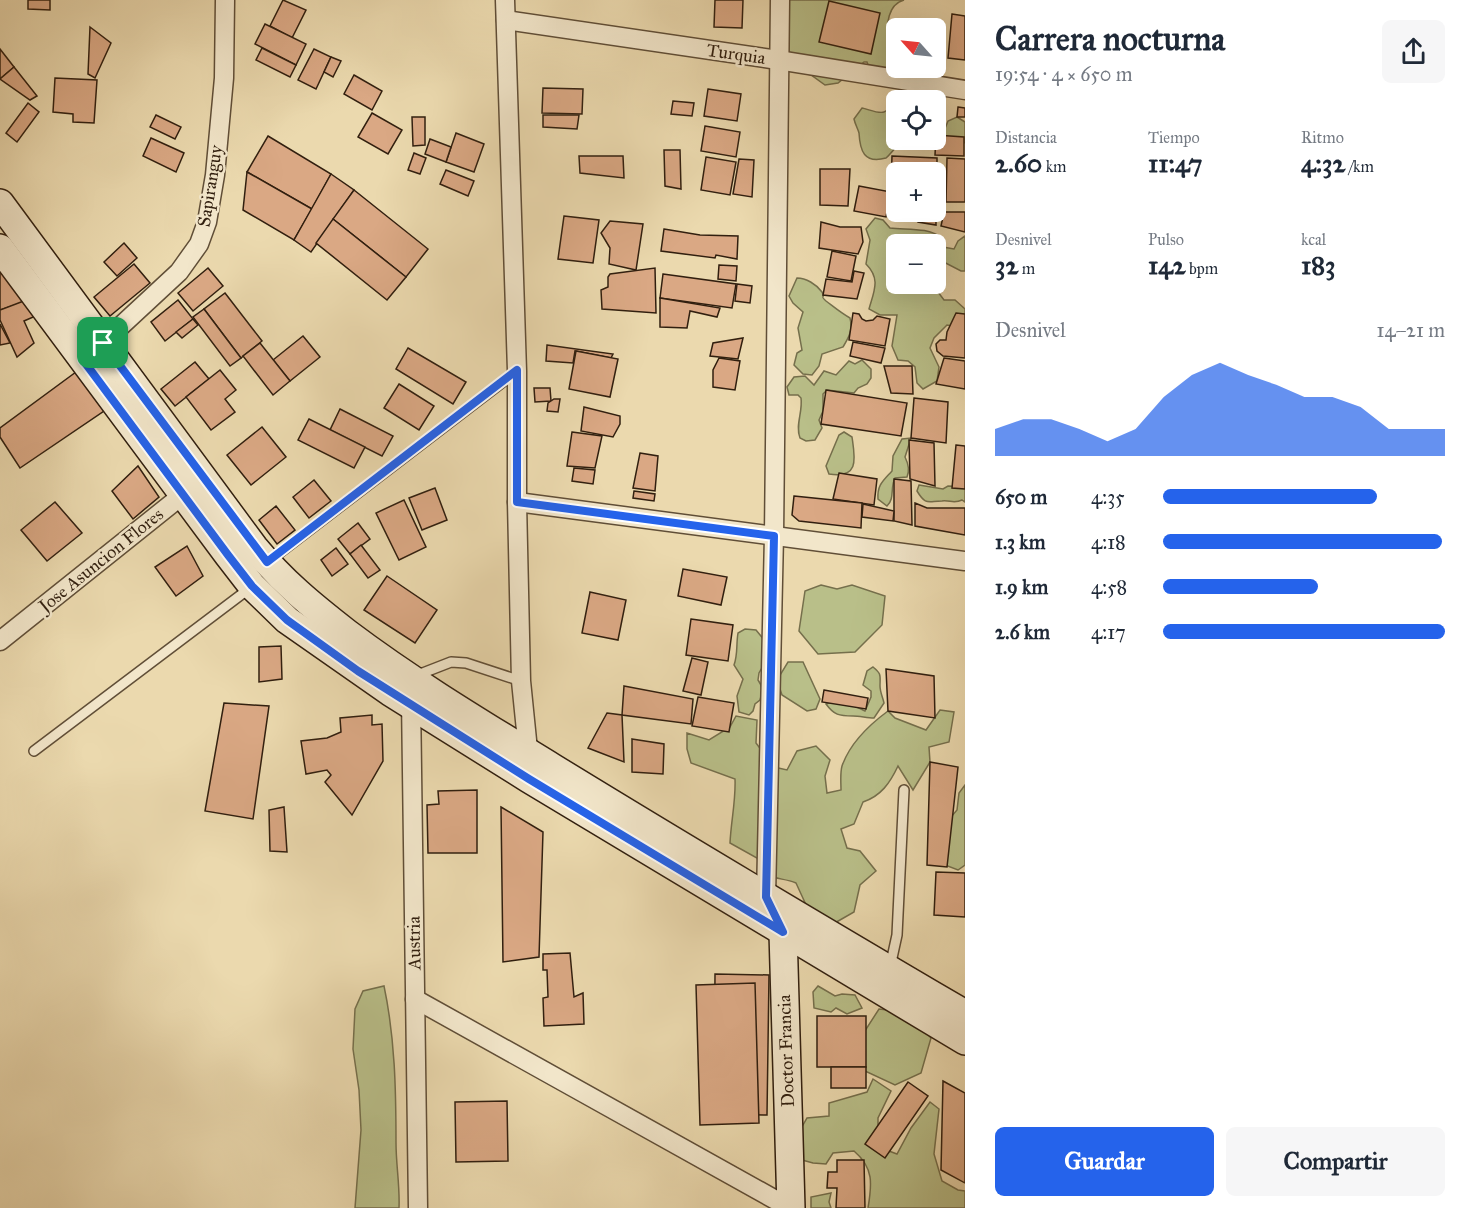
<!DOCTYPE html>
<html lang="es">
<head>
<meta charset="utf-8">
<style>
	body { margin:0; font-family:"IM FELL Great Primer",serif; background:#f6f6f7; color:#1f2937; height:100vh; display:flex; flex-direction:column; font-size:22px; white-space:nowrap }
	* { box-sizing:border-box; margin:0 }
	p { font-size:20px; color:#747a83 }
	.icon { flex:none; width:33px; height:33px; fill:none; stroke:currentColor; stroke-width:2; stroke-linecap:round; stroke-linejoin:round }
	.map { position:relative; flex:1; overflow:hidden }
	.details { display:flex; flex-direction:column; background:#fff; width:510px }
	.details>* { flex:none }
	.needle { width:39px; rotate:297deg }
	.buttons { position:absolute; left:886px; top:18px; display:grid; gap:12px }
	.buttons a { display:grid; place-items:center; width:60px; height:60px; border-radius:9px; background:#fff; box-shadow:0 6px 24px #0002; font-size:30px }
	.pin { position:absolute; display:grid; place-items:center; width:51px; height:51px; color:#fff; margin:-26px; border-radius:12px; box-shadow:0 3px 9px #0006 }
	.round { display:grid; place-items:center; flex:none; width:63px; height:63px; border-radius:9px; background:#f6f6f7 }
	.summary { display:flex; align-items:center; justify-content:space-between; height:102px; padding:0 30px }
	h1 { font-size:33px; font-weight:700; line-height:45px }
	.metrics { display:grid; grid-template-columns:repeat(3,1fr); gap:9px; height:102px; padding:6px 30px }
	.metrics div { display:grid; align-content:center }
	.metrics b { font-size:26px; font-weight:700 }
	.metrics small { font-size:16px; font-weight:400 }
	.metrics p { font-size:16px }
	.chart { height:168px; padding:12px 30px }
	.chart p { display:flex; justify-content:space-between }
	.chart svg { width:100%; height:108px; margin-top:6px; fill:#2563eb; opacity:.7 }
	.cta { display:flex; gap:12px; margin-top:auto; padding:12px 30px }
	.cta a { flex:1; height:69px; border-radius:9px; background:#2563eb; color:#fff; font-size:24px; font-weight:700; line-height:69px; text-align:center }
	.cta a+a { background:#f6f6f7; color:#1f2937 }
	ul { padding:0 30px; list-style:none; font-size:20px }
	li { display:grid; grid-template-columns:96px 72px 1fr; align-items:center; height:45px }
	li i { height:15px; border-radius:8px; background:#2563eb }
	main { display:flex; flex:1; min-height:0 }
	.map>svg:first-child { display:block }
	.green { fill:#b9bf89; stroke:#756f4c; stroke-width:1.5 }
	.building { fill:#daa884; stroke:#311f0f; stroke-width:1.5 }
	.lines { fill:none; stroke-linecap:round; stroke-linejoin:round }
	.lane-casing { stroke:#604e37; stroke-width:12 }
	.street-casing { stroke:#604e37; stroke-width:21 }
	.secondary-casing { stroke:#311f0f; stroke-width:30 }
	.lane { stroke:#f2e6ca; stroke-width:9 }
	.street { stroke:#f2e6ca; stroke-width:18 }
	.secondary { stroke:#f2e6ca; stroke-width:27 }
	.route-casing { stroke:#fff; stroke-width:12 }
	.route { stroke:#2563eb; stroke-width:8 }
	.labels { text-anchor:middle; dominant-baseline:central; stroke-width:5; stroke-linejoin:round; paint-order:stroke }
	.street-label { font-size:18px; fill:#311f0f; stroke:#f2e6ca }
</style>
</head>
<body>
<main>
<div class="map">
<svg width="965" height="1208" viewBox="0 0 965 1208">
	<rect width="100%" height="100%" fill="#ebd9ae"/>
	<filter id="stains"><feTurbulence type="fractalNoise" baseFrequency=".00333" numOctaves="4"/><feColorMatrix values="0 0 0 0 .2 0 0 0 0 .09 0 0 0 0 .02 0 0 0 .5 -.17"/></filter>
	<radialGradient id="worn" r=".72"><stop offset=".6" stop-color="#630" stop-opacity="0"/><stop offset="1" stop-color="#630" stop-opacity=".3"/></radialGradient>
	<g class="green">
		<path d="M787,0h117c-16,4 -18,25 -16,39l9,3v26h11l-1,3 -10,6 -28,-9 -2,-6h-3l-26,21 -13,2 -14,-10 -22,-6z"/>
		<path d="M897,103v37h24c-7,7 -11,3 -19,4 -7,2 -11,10 -16,14 -22,6 -26,-7 -27,-25 -1,-4 -4,-9 -5,-14l8,-11c6,1 16,6 22,4 6,-2 6,-8 13,-9z"/>
		<polygon points="957,117 965,122 965,142 955,152 942,136 948,121"/>
		<path d="M875,218l8,2 7,8c18,2 38,-1 52,10l1,9 11,2 4,-8 7,-5v35h-4l-23,-12 -2,3v-18h-39v40h38v4l9,12h11l10,9v7l-7,11 -11,-2 -13,13 -4,10 9,19 -2,14 -14,8 -6,-6 -2,-16 -7,-6 -10,-1 -6,-14 5,-31h-17l-11,-6c5,-18 12,-30 -3,-45l4,-24 -4,-11z"/>
		<path d="M797,278c9,0 19,6 25,14 4,7 -3,3 4,9 8,6 15,12 24,17 3,12 -1,19 -7,29l-21,7 -3,12 -7,9 -9,-1 -9,-9 3,-12 5,-3 -4,-22 5,-16 -10,-9 -4,-7z"/>
		<path d="M862,360l9,9v9l-4,6 -9,4 -4,5 -27,-3 -4,4v17l-4,9 3,8 -7,12 -9,1 -6,-3c-5,-13 3,-26 1,-40l-3,-3h-9l-2,-8 7,-10 11,-1 9,9 10,-14 12,4 13,-14 6,3z"/>
		<path d="M844,432l8,5c3,21 8,42 -23,37l-3,-8 13,-31z"/>
		<path d="M911,438l-6,19c3,6 5,13 2,20l-12,1c-5,9 0,21 -8,28l-9,-7c-1,-14 5,-18 14,-28l1,-15 9,-17z"/>
		<path d="M919,485l24,4 5,-3 17,1v15l-3,-2c-8,4 -12,0 -20,1 -14,0 -16,5 -25,-10z"/>
		<polygon points="821,585 837,589 852,585 885,596 882,625 855,652 818,654 799,631 805,591"/>
		<path d="M745,629l11,1 9,11 -2,25 -4,7 -1,7c5,7 5,11 2,20l-5,4 -2,7 -4,4 -10,-3 -2,-16 6,-17 -9,-14c4,-11 2,-20 4,-32z"/>
		<polygon points="788,662 803,662 820,699 816,709 807,711 782,695 777,680"/>
		<path d="M873,667c9,7 7,9 7,19 0,6 3,12 4,17l-10,15c-7,0 -14,-2 -21,-2 -14,0 -19,-1 -27,-12 13,-6 27,1 39,7l6,-14v-6l-8,-6 4,-14z"/>
		<path d="M940,710l14,2 -5,30 -20,5 1,15 -17,28 -15,-24c-8,17 -17,30 -35,36l-9,22 -13,5 6,19 13,3 16,20 -16,14 -6,27 -21,12 -26,-17 -11,-24c-12,-5 -20,-3 -33,-10l-6,-15 -27,-15c1,-22 6,-43 5,-64l-44,-16 -4,-14v-16l22,7 21,-13 6,-11 21,4 -1,23 18,24 13,3 10,-19 19,-5 14,14 -5,16 2,17 14,-3c0,-7 -1,-17 1,-24 8,-23 27,-41 46,-55l7,7 31,12z"/>
		<polygon points="965,785 965,865 958,870 945,865 951,817 957,810 959,793"/>
		<path d="M384,986c11,52 12,104 12,157 0,22 4,43 3,65h-44l6,-78 -2,-40 -6,-41 2,-40 8,-18z"/>
		<polygon points="818,986 835,996 842,994 855,995 862,1008 847,1014 836,1008 831,1012 814,1008 813,992"/>
		<path d="M879,1009c32,4 32,4 52,29l-10,35 -26,12 -30,-14 -4,-34z"/>
		<path d="M873,1079l18,12 -13,27v29l19,7 14,-26 19,-26 9,7 -5,45 8,27 16,9 7,1v17h-97c4,-24 6,-40 -14,-57l-21,2 -7,11 -13,-1 -22,-6 8,-25 8,-14 22,-2v-13l38,-11z"/>
		<polygon points="831,1193 829,1202 831,1208 811,1208 811,1197"/>
	</g>
	<g class="building">
		<polygon points="28,0 50,0 50,10 28,9"/>
		<polygon points="283,0 306,10 292,38 270,26"/>
		<polygon points="715,0 743,0 742,28 714,27"/>
		<polygon points="829,1 880,13 871,54 819,42"/>
		<polygon points="952,14 965,16 965,60 948,58"/>
		<polygon points="265,24 306,44 296,65 255,44"/>
		<polygon points="90,27 111,43 95,78 88,74"/>
		<polygon points="262,48 296,65 290,77 256,60"/>
		<polygon points="0,49 14,67 0,79"/>
		<polygon points="314,49 331,57 316,89 298,80"/>
		<polygon points="331,57 341,61 333,77 324,72"/>
		<polygon points="14,67 37,96 30,100 0,79"/>
		<polygon points="354,75 382,91 372,110 344,94"/>
		<polygon points="55,78 97,80 94,123 73,122 73,114 53,112"/>
		<polygon points="543,88 583,89 582,114 542,113"/>
		<polygon points="708,89 741,94 737,121 704,116"/>
		<polygon points="673,101 694,103 692,116 671,114"/>
		<polygon points="28,103 39,112 17,142 6,133"/>
		<polygon points="958,107 965,108 965,117 957,117"/>
		<polygon points="372,113 402,130 388,154 358,137"/>
		<polygon points="156,115 181,127 175,139 150,127"/>
		<polygon points="543,115 579,115 577,129 543,127"/>
		<polygon points="412,117 425,117 425,145 413,146"/>
		<polygon points="705,126 740,132 736,157 701,151"/>
		<polygon points="456,133 484,144 474,172 446,162"/>
		<polygon points="936,135 964,137 964,156 935,155"/>
		<polygon points="268,136 331,174 312,209 247,172"/>
		<polygon points="151,138 184,153 176,172 143,156"/>
		<polygon points="430,139 451,147 446,162 425,154"/>
		<polygon points="664,150 680,150 681,189 665,186"/>
		<polygon points="414,153 426,158 420,174 408,170"/>
		<polygon points="579,156 623,156 624,178 580,173"/>
		<polygon points="892,156 937,158 937,190 936,172 897,172 897,187 891,187"/>
		<polygon points="706,157 736,162 730,195 701,190"/>
		<polygon points="947,158 965,159 965,202 946,202"/>
		<polygon points="739,159 754,160 752,197 733,194"/>
		<polygon points="820,169 850,169 848,206 820,205"/>
		<polygon points="446,170 474,181 468,196 440,184"/>
		<polygon points="247,172 312,209 294,240 243,210"/>
		<polygon points="331,174 354,190 311,252 294,240"/>
		<polygon points="859,186 891,192 886,217 854,211"/>
		<polygon points="354,190 428,249 406,277 333,219"/>
		<polygon points="936,190 936,225 918,222 918,212 936,212"/>
		<polygon points="896,208 897,212 912,212 909,221 891,218"/>
		<polygon points="944,212 965,212 965,232 941,226"/>
		<polygon points="564,216 599,220 593,263 558,259"/>
		<polygon points="333,219 406,277 387,300 316,243"/>
		<polygon points="610,221 643,224 636,270 609,264 610,248 601,233"/>
		<polygon points="821,222 840,227 861,227 863,242 858,254 819,248"/>
		<polygon points="664,229 700,235 738,236 737,259 716,255 715,258 661,251"/>
		<polygon points="124,243 137,258 117,276 104,262"/>
		<polygon points="832,251 856,256 851,281 827,277"/>
		<polygon points="134,264 150,283 110,316 94,297"/>
		<polygon points="719,265 737,266 736,281 718,279"/>
		<polygon points="208,268 223,286 193,311 178,293"/>
		<polygon points="655,268 656,313 602,309 601,290 608,287 608,277 610,274"/>
		<polygon points="0,270 24,302 0,310"/>
		<polygon points="854,271 864,273 857,299 823,295 826,279 852,282"/>
		<polygon points="663,274 736,284 732,308 660,298"/>
		<polygon points="737,284 752,286 750,303 735,301"/>
		<polygon points="225,293 262,341 241,358 204,309"/>
		<polygon points="660,298 720,308 717,317 690,311 687,328 660,327"/>
		<polygon points="29,299 38,315 24,321 34,343 17,357 0,320 0,310"/>
		<polygon points="178,300 193,319 165,341 151,322"/>
		<polygon points="204,309 241,358 230,366 193,317"/>
		<polygon points="853,313 859,314 862,319 866,321 873,320 877,316 890,319 885,346 849,340"/>
		<polygon points="956,313 965,314 965,358 943,356 937,351 936,344 940,340 946,340 947,332"/>
		<polygon points="193,319 198,325 182,338 176,332"/>
		<polygon points="0,324 10,343 0,345"/>
		<polygon points="303,336 320,357 290,381 273,360"/>
		<polygon points="743,338 738,359 710,356 713,343"/>
		<polygon points="853,342 885,348 881,363 850,356"/>
		<polygon points="260,343 290,381 273,395 243,356"/>
		<polygon points="547,345 613,354 611,358 575,351 573,363 546,361"/>
		<polygon points="408,348 466,382 453,404 396,369"/>
		<polygon points="576,351 618,359 610,397 569,389"/>
		<polygon points="719,358 740,361 735,390 713,387 713,370"/>
		<polygon points="944,358 965,361 965,389 936,384"/>
		<polygon points="195,362 209,379 175,406 161,389"/>
		<polygon points="884,366 912,366 913,394 891,393"/>
		<polygon points="220,370 236,390 225,399 235,412 211,430 186,397"/>
		<polygon points="76,372 104,411 20,468 0,437 0,428"/>
		<polygon points="399,384 434,406 419,430 384,408"/>
		<polygon points="534,388 550,388 551,401 535,402"/>
		<polygon points="826,390 907,403 901,436 821,424"/>
		<polygon points="914,398 948,402 946,443 911,438"/>
		<polygon points="554,399 560,399 558,412 547,411 548,403"/>
		<polygon points="584,407 620,416 620,424 613,437 581,431"/>
		<polygon points="340,409 393,436 382,456 330,430"/>
		<polygon points="309,419 365,447 354,468 298,440"/>
		<polygon points="262,427 286,457 251,485 227,455"/>
		<polygon points="572,432 602,436 595,468 567,466"/>
		<polygon points="909,440 934,443 935,486 910,479"/>
		<polygon points="956,445 965,446 965,489 952,488"/>
		<polygon points="640,453 658,456 655,491 633,488"/>
		<polygon points="138,466 159,497 133,519 112,491"/>
		<polygon points="574,468 595,470 593,484 572,481"/>
		<polygon points="839,473 877,479 874,505 833,499"/>
		<polygon points="894,479 911,481 912,525 894,521"/>
		<polygon points="314,480 331,501 309,518 293,497"/>
		<polygon points="435,488 447,520 422,530 409,498"/>
		<polygon points="634,491 655,494 654,501 633,498"/>
		<polygon points="794,496 862,503 861,528 799,521 792,515"/>
		<polygon points="404,500 426,547 399,560 376,513"/>
		<polygon points="55,502 82,533 47,561 21,530"/>
		<polygon points="915,503 927,508 965,508 965,535 915,526"/>
		<polygon points="863,504 894,511 893,521 862,517"/>
		<polygon points="276,506 295,530 277,544 259,520"/>
		<polygon points="358,523 370,539 350,554 338,539"/>
		<polygon points="361,545 380,570 368,578 350,554"/>
		<polygon points="187,546 203,576 176,596 155,567"/>
		<polygon points="336,548 348,564 332,576 321,560"/>
		<polygon points="683,569 727,577 721,605 678,596"/>
		<polygon points="387,576 437,610 415,643 364,610"/>
		<polygon points="590,592 626,600 618,640 582,633"/>
		<polygon points="691,619 733,625 728,661 686,655"/>
		<polygon points="281,646 282,679 259,682 259,647"/>
		<polygon points="692,658 708,662 701,695 683,691"/>
		<polygon points="886,669 934,676 935,718 888,711"/>
		<polygon points="624,686 693,699 691,724 622,715"/>
		<polygon points="824,690 868,698 866,709 822,702"/>
		<polygon points="698,697 734,703 729,732 692,726"/>
		<polygon points="224,703 269,706 253,819 205,811"/>
		<polygon points="607,713 622,715 624,762 588,748"/>
		<polygon points="372,715 372,725 382,724 383,761 352,815 325,782 331,775 327,770 306,774 301,741 327,738 341,732 340,718"/>
		<polygon points="632,739 664,744 663,774 632,772"/>
		<polygon points="930,762 958,767 947,867 927,865"/>
		<polygon points="477,790 477,853 428,853 427,805 439,804 438,791"/>
		<polygon points="284,807 287,852 270,851 269,810"/>
		<polygon points="501,807 543,832 539,957 503,962"/>
		<polygon points="936,872 965,873 965,917 934,915"/>
		<polygon points="570,953 574,997 583,993 584,1024 544,1026 543,998 548,997 547,970 543,970 543,954"/>
		<polygon points="715,974 769,975 767,1115 714,1114"/>
		<polygon points="755,983 759,1123 700,1125 696,985"/>
		<rect x="817" y="1016" width="49" height="51"/>
		<rect x="831" y="1067" width="35" height="21"/>
		<polygon points="943,1081 965,1093 965,1183 941,1170"/>
		<polygon points="908,1082 928,1096 885,1158 865,1144"/>
		<polygon points="507,1101 508,1161 456,1162 455,1102"/>
		<polygon points="837,1160 864,1160 865,1208 836,1208 837,1188 827,1188 828,1172 837,1172"/>
	</g>
	<g class="lines">
		<defs>
			<g id="lane">
				<polyline points="269,561 517,371"/>
				<polyline points="415,676 451,662 466,663 521,681"/>
				<polyline points="34,751 250,588"/>
				<polyline points="890,967 897,935 904,790"/>
			</g>
			<g id="street">
				<polyline points="505,0 517,371 517,502 521,681 529,760"/>
				<polyline points="506,20 778,60 965,90"/>
				<polyline points="96,349 179,272 199,244 207,222 215,175 224,78 225,0"/>
				<polyline points="517,502 965,561"/>
				<polyline points="0,641 190,489"/>
				<polyline points="411,698 418,1208"/>
				<polyline points="766,897 774,535 780,0"/>
				<polyline points="415,999 790,1208"/>
			</g>
			<g id="secondary">
				<path d="M0,203l254,344c29,35 57,58 93,86 65,49 135,91 205,134 137,84 275,166 413,247"/>
				<polyline points="0,248 228,555 252,586 287,620 390,692 529,779 965,1041"/>
				<polyline points="777,920 783,932 791,1208"/>
			</g>
		</defs>
		<use href="#lane" class="lane-casing"/>
		<use href="#street" class="street-casing"/>
		<use href="#secondary" class="secondary-casing"/>
		<use href="#lane" class="lane"/>
		<use href="#street" class="street"/>
		<use href="#secondary" class="secondary"/>
	</g>
	<g class="lines">
		<defs>
			<polygon id="route" points="103,343 267,562 517,370 517,502 774,536 766,897 783,932 529,779 358,671 287,620 252,586 228,555 83,360"/>
		</defs>
		<use href="#route" class="route-casing"/>
		<use href="#route" class="route"/>
	</g>
	<g class="labels">
		<g class="street-label">
			<text transform="translate(736 54) rotate(8)">Turquia</text>
			<text transform="translate(210 186) rotate(-81)">Sapiranguy</text>
			<text transform="translate(101 560) rotate(-39)">Jose Asuncion Flores</text>
			<text transform="translate(414 943) rotate(-91)">Austria</text>
			<text transform="translate(786 1051) rotate(-92)">Doctor Francia</text>
		</g>
	</g>
	<rect width="100%" height="100%" filter="url(#stains)"/>
	<rect width="100%" height="100%" fill="url(#worn)"/>
</svg>
<div class="buttons">
<a><svg class="needle" viewBox="-14 -14 28 28"><path d="M0-13l5 13h-10z" fill="#e53935"/><path d="M0 13l5-13h-10z" fill="#747a83"/></svg></a>
<a><svg class="icon" aria-label="locate" viewBox="0 0 24 24"><circle cx="12" cy="12" r="6"/><path d="M12 2v4M12 18v4M2 12h4M18 12h4"/></svg></a>
<a>+</a>
<a>−</a>
</div>
<div class="pin" style="left:103px;top:343px;background:#1e9e55"><svg class="icon" aria-label="arrive" viewBox="0 0 24 24"><path d="M6 21V4h12l-3 4 3 4H6"/></svg></div>
</div>
<section class="details">
<div class="summary"><div><h1>Carrera nocturna</h1><p>19:54 · 4 × 650 m</p></div><a class="round"><svg class="icon" aria-label="share" viewBox="0 0 24 24"><path d="M12 15V3M7 8l5-5 5 5M5 13v7h14v-7"/></svg></a></div>
<div class="metrics">
<div><p>Distancia</p><b>2.60<small> km</small></b></div>
<div><p>Tiempo</p><b>11:47</b></div>
<div><p>Ritmo</p><b>4:32<small> /km</small></b></div>
</div>
<div class="metrics">
<div><p>Desnivel</p><b>32<small> m</small></b></div>
<div><p>Pulso</p><b>142<small> bpm</small></b></div>
<div><p>kcal</p><b>183</b></div>
</div>
<div class="chart"><p><span>Desnivel</span>14–21 m</p>
<svg viewBox="0 0 160 44" preserveAspectRatio="none"><path d="M0 44V33L10 29L20 29L30 33L40 38L50 33L60 20L70 11L80 6L90 11L100 15L110 20L120 20L130 24L140 33L150 33L160 33V44z"/></svg>
</div>
<ul>
<li><b>650 m</b>4:35<i style="width:76%"></i></li>
<li><b>1.3 km</b>4:18<i style="width:99%"></i></li>
<li><b>1.9 km</b>4:58<i style="width:55%"></i></li>
<li><b>2.6 km</b>4:17<i style="width:100%"></i></li>
</ul>
<div class="cta"><a>Guardar</a><a>Compartir</a></div>
</section>
</main>
</body>
</html>
